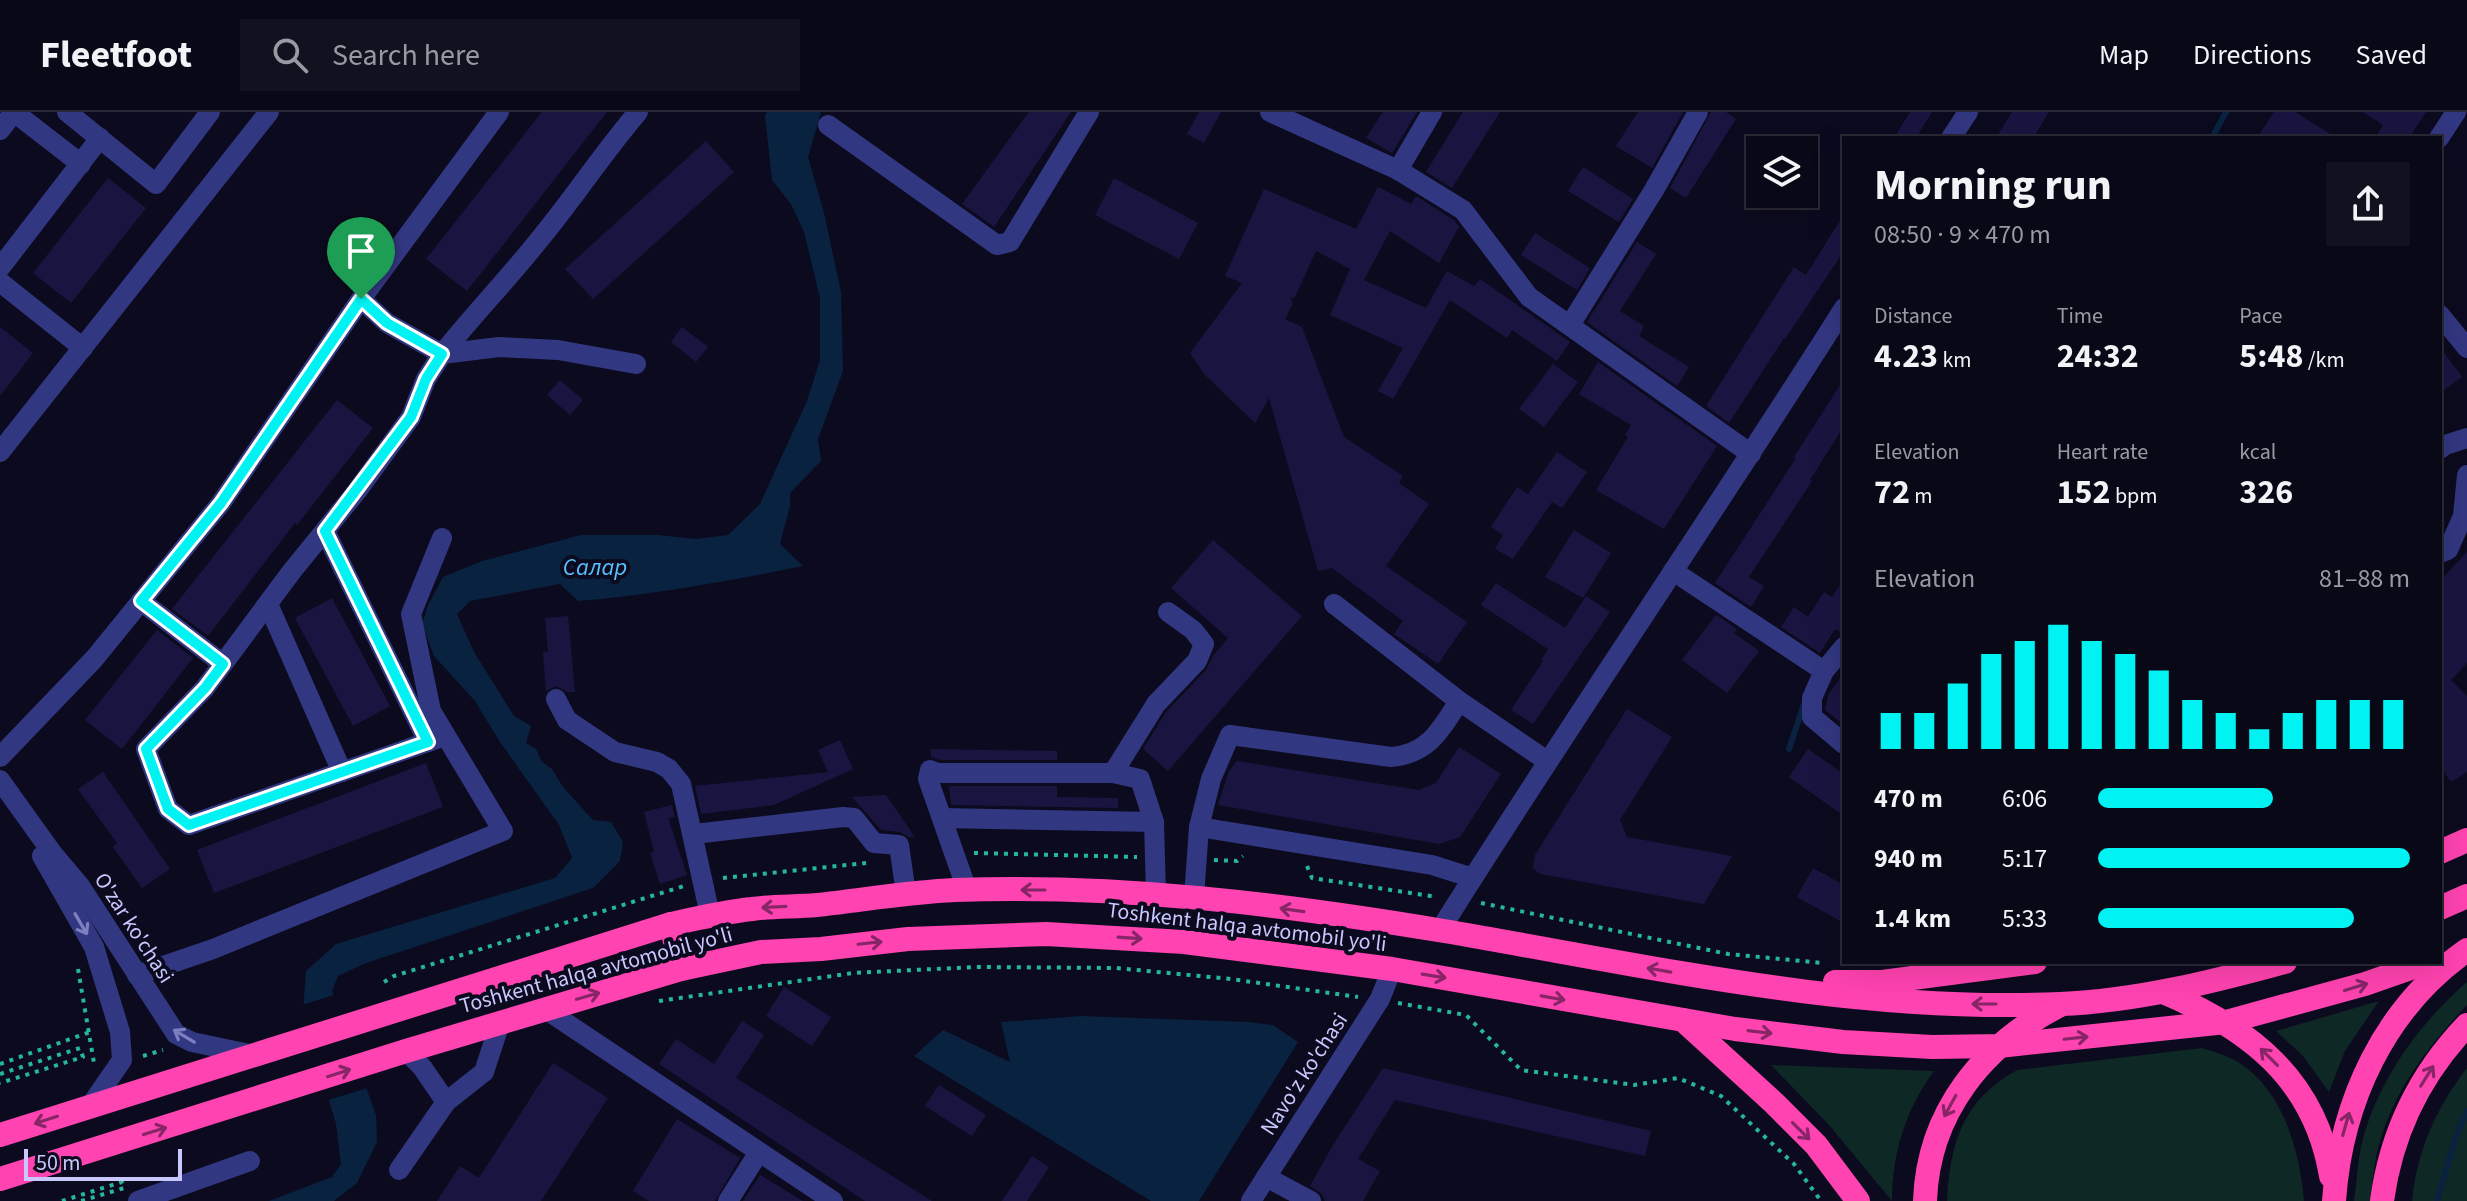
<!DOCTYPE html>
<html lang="en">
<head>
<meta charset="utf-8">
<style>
	body { margin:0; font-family:"Source Sans 3",sans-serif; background:#12111f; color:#f1f3f6; height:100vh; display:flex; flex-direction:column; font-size:30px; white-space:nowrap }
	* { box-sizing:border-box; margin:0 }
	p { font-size:26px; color:#999aa1 }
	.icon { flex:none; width:44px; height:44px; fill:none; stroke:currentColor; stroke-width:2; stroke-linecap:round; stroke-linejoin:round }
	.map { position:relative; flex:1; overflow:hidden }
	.drawer { position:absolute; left:1842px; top:24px; width:600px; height:828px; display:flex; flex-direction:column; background:#090816; border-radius:0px; box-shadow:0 8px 32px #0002,0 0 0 2px #292935 }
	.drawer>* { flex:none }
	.controls { position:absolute; left:1746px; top:24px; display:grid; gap:16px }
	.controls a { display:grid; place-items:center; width:72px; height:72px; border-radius:0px; background:#090816; box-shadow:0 8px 32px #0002,0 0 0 2px #292935; font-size:40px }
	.scale { position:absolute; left:24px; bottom:20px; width:158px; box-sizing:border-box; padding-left:8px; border:4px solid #c8c8ff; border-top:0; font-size:22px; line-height:28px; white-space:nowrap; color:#c8c8ff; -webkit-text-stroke:6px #0c0a1e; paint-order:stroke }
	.pin { position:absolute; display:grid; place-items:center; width:68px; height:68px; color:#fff; margin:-82px -34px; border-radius:50% 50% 50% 0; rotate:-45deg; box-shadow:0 0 8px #0007 }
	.pin .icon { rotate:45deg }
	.round { display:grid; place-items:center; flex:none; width:84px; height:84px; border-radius:0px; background:#12111f }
	.head { display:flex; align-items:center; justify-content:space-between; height:136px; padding:0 32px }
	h1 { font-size:44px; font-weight:700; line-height:60px }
	.figures { display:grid; grid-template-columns:repeat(3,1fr); gap:12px; height:136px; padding:8px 32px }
	.figures div { display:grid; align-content:center }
	.figures b { font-size:34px; font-weight:700 }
	.figures small { font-size:22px; font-weight:400 }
	.figures p { font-size:22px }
	.chart { height:224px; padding:16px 32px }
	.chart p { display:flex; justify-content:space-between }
	.chart svg { width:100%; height:144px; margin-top:8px; stroke:#00f3f2; stroke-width:6 }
	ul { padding:0 32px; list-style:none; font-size:26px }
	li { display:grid; grid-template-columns:128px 96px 1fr; align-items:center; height:60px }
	li i { height:20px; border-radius:10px; background:#00f3f2 }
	header { display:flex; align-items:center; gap:48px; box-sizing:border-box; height:112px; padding:0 40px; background:#090816; border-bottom:2px solid #292935 }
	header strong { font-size:38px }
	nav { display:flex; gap:44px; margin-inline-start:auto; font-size:28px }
	.search { width:560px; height:72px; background:#12111f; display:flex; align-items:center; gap:20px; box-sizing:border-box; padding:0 28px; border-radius:0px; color:#999aa1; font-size:30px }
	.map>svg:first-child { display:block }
	.green { fill:#0d2825 }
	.water { fill:#082240 }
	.pier { fill:#0c0a1e }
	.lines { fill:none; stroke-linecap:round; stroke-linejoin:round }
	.stream { stroke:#082240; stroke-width:6 }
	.building { fill:#1a1540 }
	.path { stroke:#25b69e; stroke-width:4; stroke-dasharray:4 6; stroke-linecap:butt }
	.minor { stroke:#323781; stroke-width:20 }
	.highway { stroke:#ff43b0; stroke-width:24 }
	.oneway { stroke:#862667 }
	.oneway2 { stroke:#7d80c0 }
	.route-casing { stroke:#fff; stroke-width:16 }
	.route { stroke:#00f3f2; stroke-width:10 }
	.labels { text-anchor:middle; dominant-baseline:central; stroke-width:8; stroke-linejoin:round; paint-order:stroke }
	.street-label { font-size:22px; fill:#c8c8ff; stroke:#0c0a1e }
	.water-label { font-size:24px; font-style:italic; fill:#56c2ff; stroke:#0c0a1e }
</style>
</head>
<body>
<header>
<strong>Fleetfoot</strong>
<div class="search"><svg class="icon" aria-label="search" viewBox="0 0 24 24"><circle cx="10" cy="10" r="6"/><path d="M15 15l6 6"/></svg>Search here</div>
<nav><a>Map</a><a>Directions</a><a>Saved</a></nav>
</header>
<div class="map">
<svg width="2467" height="1089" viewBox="0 0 2467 1089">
	<rect width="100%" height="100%" fill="#0c0a1e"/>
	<g class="green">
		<path d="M2467,870v23c-41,43 -79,93 -91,153 -3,14 -4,29 -5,43h-17c2,-14 3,-29 5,-43 11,-67 57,-132 108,-176z"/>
		<polygon points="2379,889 2345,939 2329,980 2303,944 2276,919"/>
		<path d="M2202,936c16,5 33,10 46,21 38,31 52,86 56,132h-357c3,-59 16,-101 70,-131z"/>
		<path d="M1771,953l163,6c-28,38 -42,82 -42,130l-63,-76z"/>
		<path d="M2467,956v133h-55c4,-48 25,-95 55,-133z"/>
	</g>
	<g class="water">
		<path d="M767,0h54l-13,45 16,56 17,79 2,79 -25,68 3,22 -31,32v13l-10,38 23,22c-74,15 -150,29 -225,35l-18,-17 -90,17 -13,13 17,38 40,64 17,10 -5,17 10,6 6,13 10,7 11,18 30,33 18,2 12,20 -3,19 -27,27 -227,75 -28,13 -6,15 44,124 1,27 -20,41 -23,18h-65l63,-24 9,-13 -5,-40 -33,-112 3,-41 30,-27 219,-66 17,-20 -13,-33 -59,-83 -25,-41 -41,-45 -12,-32 6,-19 15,-28 39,-16 99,-26h77l38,4 32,-4 32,-31 47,-103 13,-41v-62l-16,-66 -13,-28 -19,-24 -7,-64z"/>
		<polygon points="1081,904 1248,910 1273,913 1298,930 1199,1089 1151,1089 914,944 943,918 1010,950 1001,910"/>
	</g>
	<polygon class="pier" points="337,882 371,975 325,989 299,894"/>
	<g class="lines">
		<g class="stream">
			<polyline points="2212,26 2226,0"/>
			<polyline points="1789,637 1804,592"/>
			<polyline points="2437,1089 2456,1024 2467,999"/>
		</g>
	</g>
	<g class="building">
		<polygon points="542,0 607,0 467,179 426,147"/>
		<polygon points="1029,0 1071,0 994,115 962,92"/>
		<polygon points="1199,0 1221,0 1204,31 1187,22"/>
		<polygon points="1383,0 1417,0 1392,41 1366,26"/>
		<polygon points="1463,0 1500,0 1452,76 1426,60"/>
		<polygon points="1638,0 1683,0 1652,56 1616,34"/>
		<polygon points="1711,0 1726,0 1736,7 1686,86 1670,76"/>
		<polygon points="1910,0 1932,0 1916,26 1894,26"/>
		<polygon points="2012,0 2049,0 2033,26 1996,26"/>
		<polygon points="2274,0 2295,0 2337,26 2257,26"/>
		<polygon points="2363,0 2426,0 2409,26 2375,26 2383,13"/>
		<polygon points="706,29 734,60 593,187 565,157"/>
		<polygon points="1583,55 1633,87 1619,110 1568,79"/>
		<polygon points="108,66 146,96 71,191 33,161"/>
		<polygon points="1114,66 1198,111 1179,147 1095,103"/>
		<polygon points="1378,75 1411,92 1416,84 1455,109 1459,115 1439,151 1390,119 1364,168 1426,196 1447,159 1474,174 1480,167 1570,230 1557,249 1512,218 1507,226 1450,188 1393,287 1378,279 1403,236 1330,203 1350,157 1316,139 1294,187 1290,185 1293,191 1285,207 1302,215 1344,325 1403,364 1399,371 1429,392 1386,454 1467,510 1438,552 1394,522 1403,509 1332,456 1318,459 1269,286 1255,311 1205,263 1190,241 1242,171 1225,164 1264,77 1356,117"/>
		<polygon points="1844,102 1844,139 1785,227 1784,226 1729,311 1706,294 1794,155 1806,163"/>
		<polygon points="1535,121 1590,156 1577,178 1521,143"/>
		<polygon points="1637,130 1656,142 1620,199 1644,214 1639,224 1689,255 1677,274 1587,210"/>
		<polygon points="0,215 33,241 0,284"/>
		<polygon points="682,215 708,235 696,250 671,230"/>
		<polygon points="2440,235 2462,265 2440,281"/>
		<polygon points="1598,250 1717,334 1664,417 1596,378 1628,325 1625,323 1631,313 1579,282"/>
		<polygon points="1553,252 1578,270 1544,315 1519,297"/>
		<polygon points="1844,267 1844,314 1810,368 1812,369 1749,465 1764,474 1751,495 1715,471 1796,346 1794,345"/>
		<polygon points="560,268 583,288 570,303 547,283"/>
		<polygon points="337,288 373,316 297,413 295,411 208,524 172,497"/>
		<polygon points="1557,340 1587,360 1562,396 1552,390 1513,447 1495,437 1503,423 1491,415 1517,375 1528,382"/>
		<polygon points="1574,418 1611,441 1583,486 1545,465"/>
		<polygon points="1213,428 1302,504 1168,659 1143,637 1166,600 1206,558 1213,544 1228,526 1171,476"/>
		<polygon points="2467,440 2467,551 2451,568 2467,584 2467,660 2451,670 2440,654 2440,469"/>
		<polygon points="1844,467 1844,522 1835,517 1820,541 1781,515 1794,495 1808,505 1824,480 1832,485"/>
		<polygon points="1496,471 1565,516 1586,484 1610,500 1533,612 1511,598 1543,549 1541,548 1548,537 1481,493"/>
		<polygon points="332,486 390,594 353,614 295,506"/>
		<polygon points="1716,503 1737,517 1734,521 1759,539 1727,581 1682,548"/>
		<polygon points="568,504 575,580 567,580 556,574 546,579 543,540 548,539 545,506"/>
		<polygon points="157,518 193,546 122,637 85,608"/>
		<polygon points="1844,561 1844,613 1825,598 1828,583"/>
		<polygon points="1627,597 1672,625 1620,708 1627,725 1732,744 1704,792 1540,762 1533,756 1535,743"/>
		<polygon points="840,628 853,657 774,693 701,702 695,674 828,660 818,638"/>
		<polygon points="1459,635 1501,662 1460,725 1439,732 1218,693 1229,659 1237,649 1419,678 1436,671"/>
		<polygon points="931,637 1057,639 1057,648 940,648 931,645"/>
		<polygon points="1808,637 1844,662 1844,704 1789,665"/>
		<polygon points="426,651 443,695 214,781 197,738"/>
		<polygon points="103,660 170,757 142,776 113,735 117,731 78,677"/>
		<polygon points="949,674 1057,674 1057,685 1118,686 1118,696 951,693"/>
		<polygon points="886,683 915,725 909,725 900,720 881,718 852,685"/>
		<polygon points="672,693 675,705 668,706 687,763 660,772 650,741 654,740 644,700"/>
		<polygon points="1813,756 1844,773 1844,811 1797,785"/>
		<polygon points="784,875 831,905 812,934 766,904"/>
		<polygon points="742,909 764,923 736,966 932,1089 865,1089 659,952 676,927 714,952"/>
		<polygon points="553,951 608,986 541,1089 437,1089 460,1054 479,1066"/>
		<polygon points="1383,956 1651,1019 1645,1044 1395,988 1358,1047 1380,1059 1363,1089 1325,1089 1322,1082 1310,1074 1333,1033"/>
		<polygon points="939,973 986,1003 972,1024 925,994"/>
		<polygon points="677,1007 740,1046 715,1089 649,1089 633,1079"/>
		<polygon points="1032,1044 1049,1055 1027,1089 1002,1089"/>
		<polygon points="760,1063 803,1089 743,1089"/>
	</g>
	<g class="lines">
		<g class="path">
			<polyline points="974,741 1137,745"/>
			<polyline points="1214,748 1237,749 1243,744"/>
			<polyline points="1307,754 1312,766 1437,785"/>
			<polyline points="723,766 866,751"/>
			<polyline points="1481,791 1728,842 1823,851"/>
			<polyline points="78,857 94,951"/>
			<polyline points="384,870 394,864 684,774"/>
			<polyline points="659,889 853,861 975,855 1116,856 1231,867 1358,885"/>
			<polyline points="1398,891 1466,903 1521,958 1634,973 1678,966 1721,984 1794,1052 1821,1089"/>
			<polyline points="143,944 163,938"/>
			<polyline points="0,952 90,920"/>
			<polyline points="0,962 80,936 83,945 0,971"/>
			<polyline points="62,1089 122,1070 124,1076 81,1089"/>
		</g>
		<g class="minor">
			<polyline points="14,0 81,52"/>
			<polyline points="67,0 156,72 210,0"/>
			<polyline points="1270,0 1398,58 1463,98 1529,185 1751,342"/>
			<polyline points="828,13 997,133 1010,130 1089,0"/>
			<polyline points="0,18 14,0"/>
			<polyline points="1951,26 1968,0"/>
			<polyline points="2439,26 2456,0"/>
			<polyline points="1398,58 1432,0"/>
			<polyline points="0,156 100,26"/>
			<polyline points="0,170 83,236"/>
			<path d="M361,187l26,24 55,31c31,-39 66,-75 97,-114 34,-41 64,-87 99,-128"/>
			<polyline points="2440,203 2467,236"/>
			<polyline points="1570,213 1654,78 1698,0"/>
			<polyline points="2440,337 2445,333 2467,326"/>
			<polyline points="0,340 269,0"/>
			<polyline points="325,419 428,630"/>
			<polyline points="2440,441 2448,438 2463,404 2467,363"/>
			<polyline points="1673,459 1824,559 1812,586 1812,605 1844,632"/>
			<polyline points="141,489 223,552"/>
			<polyline points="268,492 342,660"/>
			<polyline points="1334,492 1459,589 1547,649"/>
			<polyline points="1824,559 1844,535"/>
			<polyline points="556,587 567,608 615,640 657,650 669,657 681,672 710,803"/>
			<polyline points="445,624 189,713 168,697 146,637 205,576 292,459 357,379 411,305 426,267 442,242 499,235 558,238 636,252"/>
			<polyline points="0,645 94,547 221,391 361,187 499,0"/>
			<polyline points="1113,661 1156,592 1197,549 1204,532 1193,518 1168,500"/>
			<polyline points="0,668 53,742 80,774 176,922 192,930 254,943"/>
			<polyline points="943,706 1154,710"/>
			<polyline points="1199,715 1432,753 1473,766"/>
			<polyline points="694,722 843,705 854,706 874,731 899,733 906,782"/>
			<polyline points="42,744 94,835 120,920 122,948 91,993"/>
			<polyline points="967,778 928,667 930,658 938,661 1113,661 1140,667 1154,710 1156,782"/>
			<path d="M1194,785l5,-70 12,-48 19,-44 161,22c37,-3 50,-27 68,-56"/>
			<path d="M1440,818c131,-209 272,-413 404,-622"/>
			<polyline points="137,863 213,837 503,719 431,599 411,502 442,426"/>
			<polyline points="545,897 833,1089"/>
			<polyline points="406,939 422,955 446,990 484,960 500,911"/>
			<polyline points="399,1058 446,990"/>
			<polyline points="1266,1065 1311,1089"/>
			<polyline points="138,1089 250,1049"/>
			<polyline points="728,1089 759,1040"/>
			<polyline points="1251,1089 1380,887 1392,857"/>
		</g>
		<g class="highway">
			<polyline points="2440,740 2467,728"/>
			<polyline points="2440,796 2467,784"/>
			<polyline points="671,812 681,857"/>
			<polyline points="1835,870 1882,870 2035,850"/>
			<path d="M2163,880c86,36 152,87 168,184"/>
			<polyline points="1683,908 1774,991 1816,1033 1858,1089"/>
			<path d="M0,1023l671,-211c27,-6 53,-12 81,-15 21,-3 43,-2 65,-4 46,-5 92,-13 138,-15 164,-6 328,14 489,41 205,35 406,82 616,73 76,-3 152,-22 225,-42"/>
			<polyline points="0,1067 406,939 681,857 761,840 821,837 908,827 1046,822 1184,830 1392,857 1735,917 1843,930 1932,935 1999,934 2226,910 2365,872 2428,850"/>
			<path d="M1925,1089c3,-89 58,-156 135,-196"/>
			<path d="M2334,1089c7,-99 50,-193 133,-251"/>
			<path d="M2382,1089c9,-67 38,-127 85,-176"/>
		</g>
	</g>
	<defs><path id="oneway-shaft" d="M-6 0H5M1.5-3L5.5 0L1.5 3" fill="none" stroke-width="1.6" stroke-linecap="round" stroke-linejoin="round" transform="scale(2)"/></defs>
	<g class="oneway">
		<use href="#oneway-shaft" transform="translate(1033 778) rotate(180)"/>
		<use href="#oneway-shaft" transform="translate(774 795) rotate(177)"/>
		<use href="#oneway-shaft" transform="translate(1292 798) rotate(-172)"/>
		<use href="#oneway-shaft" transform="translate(1130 826) rotate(4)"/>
		<use href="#oneway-shaft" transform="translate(870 831) rotate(-6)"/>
		<use href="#oneway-shaft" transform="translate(1659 858) rotate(-170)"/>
		<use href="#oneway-shaft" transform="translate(1434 864) rotate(9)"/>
		<use href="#oneway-shaft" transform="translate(2356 875) rotate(-17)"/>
		<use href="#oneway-shaft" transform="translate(588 884) rotate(-16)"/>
		<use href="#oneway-shaft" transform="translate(1553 886) rotate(10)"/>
		<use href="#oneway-shaft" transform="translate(1984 892) rotate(-180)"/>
		<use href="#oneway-shaft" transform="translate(1760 920) rotate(7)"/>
		<use href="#oneway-shaft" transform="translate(2076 926) rotate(-6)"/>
		<use href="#oneway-shaft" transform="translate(2269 945) rotate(-135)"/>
		<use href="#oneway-shaft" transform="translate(339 961) rotate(-18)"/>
		<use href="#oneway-shaft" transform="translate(2427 964) rotate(-58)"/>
		<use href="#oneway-shaft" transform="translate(1950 994) rotate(119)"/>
		<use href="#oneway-shaft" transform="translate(46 1008) rotate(162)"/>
		<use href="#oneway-shaft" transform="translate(2346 1012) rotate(-74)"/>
		<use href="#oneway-shaft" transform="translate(155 1019) rotate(-17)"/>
		<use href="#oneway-shaft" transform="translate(1801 1019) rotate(45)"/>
	</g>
	<g class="oneway2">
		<use href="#oneway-shaft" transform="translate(81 812) rotate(60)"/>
		<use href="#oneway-shaft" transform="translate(184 924) rotate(-149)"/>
	</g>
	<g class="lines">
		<defs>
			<polygon id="route" points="361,187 387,211 442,242 426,267 411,305 325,419 428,630 189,713 168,697 146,637 205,576 223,552 141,489 221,391"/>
		</defs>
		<use href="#route" class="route-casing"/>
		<use href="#route" class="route"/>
	</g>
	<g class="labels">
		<g class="street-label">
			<text transform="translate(1247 815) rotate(7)">Toshkent halqa avtomobil yo'li</text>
			<text transform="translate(134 816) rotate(57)">O'zar ko'chasi</text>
			<text transform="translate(596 858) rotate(-15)">Toshkent halqa avtomobil yo'li</text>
			<text transform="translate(1304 962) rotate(-57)">Navo'z ko'chasi</text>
		</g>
		<g class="water-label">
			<text x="595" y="455">Салар</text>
		</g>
	</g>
</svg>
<div class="controls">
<a><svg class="icon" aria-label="layers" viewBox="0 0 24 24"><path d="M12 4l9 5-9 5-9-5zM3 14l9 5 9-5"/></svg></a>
</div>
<div class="scale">50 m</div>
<div class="pin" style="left:361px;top:187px;background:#1e9e55"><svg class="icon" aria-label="arrive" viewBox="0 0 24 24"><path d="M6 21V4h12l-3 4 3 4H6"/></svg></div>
<section class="drawer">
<div class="head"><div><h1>Morning run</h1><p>08:50 · 9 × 470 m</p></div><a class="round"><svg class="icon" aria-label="share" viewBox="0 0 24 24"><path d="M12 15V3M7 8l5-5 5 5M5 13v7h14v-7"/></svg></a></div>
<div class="figures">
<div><p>Distance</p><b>4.23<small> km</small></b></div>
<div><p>Time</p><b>24:32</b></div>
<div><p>Pace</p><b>5:48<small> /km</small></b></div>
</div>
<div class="figures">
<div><p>Elevation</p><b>72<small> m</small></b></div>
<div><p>Heart rate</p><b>152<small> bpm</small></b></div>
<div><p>kcal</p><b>326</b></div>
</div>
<div class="chart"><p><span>Elevation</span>81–88 m</p>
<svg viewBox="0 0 160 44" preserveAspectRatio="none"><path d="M5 44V33M15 44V33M25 44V24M35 44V15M45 44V11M55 44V6M65 44V11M75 44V15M85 44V20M95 44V29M105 44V33M115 44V38M125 44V33M135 44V29M145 44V29M155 44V29"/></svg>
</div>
<ul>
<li><b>470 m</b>6:06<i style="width:56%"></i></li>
<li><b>940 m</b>5:17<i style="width:100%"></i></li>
<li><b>1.4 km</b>5:33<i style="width:82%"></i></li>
</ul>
</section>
</div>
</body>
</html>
